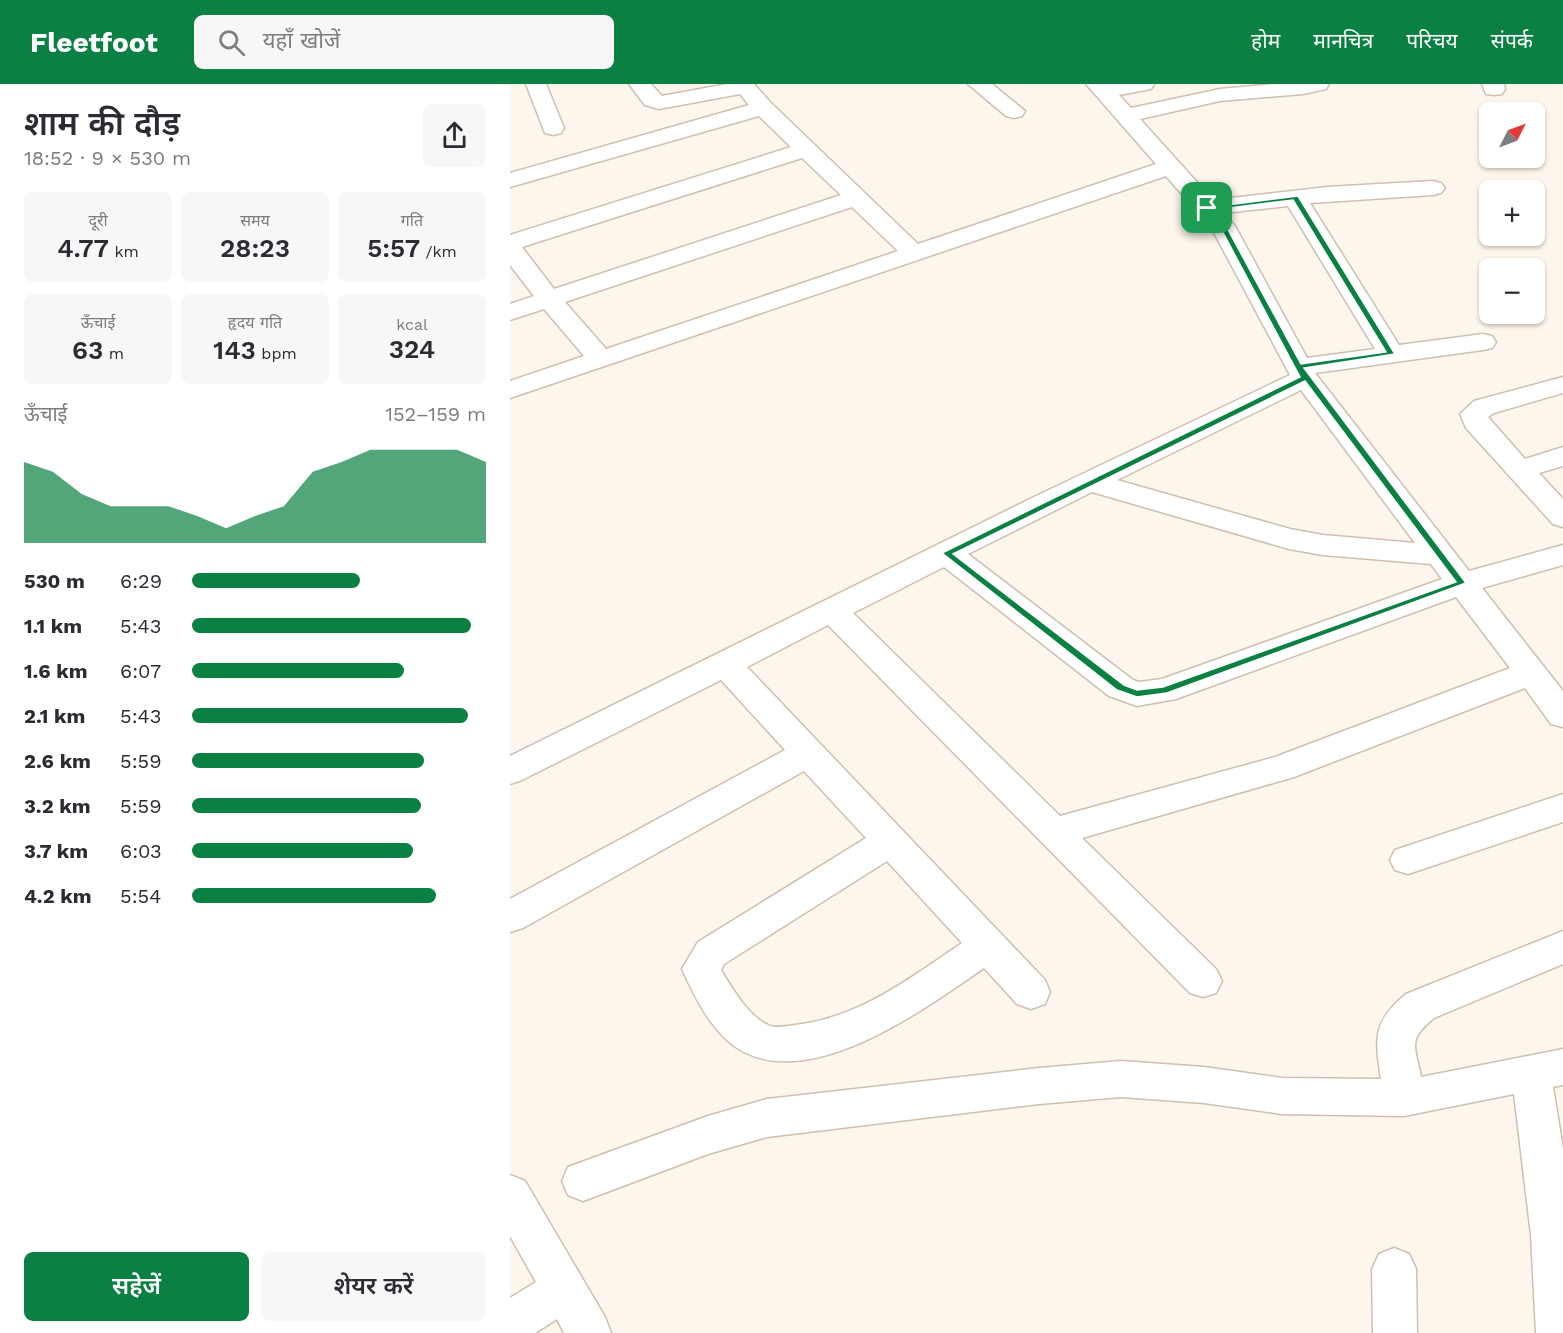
<!DOCTYPE html>
<html lang="hi">
<head>
<meta charset="utf-8">
<style>
	body { margin:0; font-family:"Work Sans","Noto Sans Devanagari",sans-serif; background:#f7f7f7; color:#2b2b33; height:100vh; display:flex; flex-direction:column; font-size:22px; white-space:nowrap }
	* { box-sizing:border-box; margin:0 }
	p { font-size:20px; color:#7c7c81 }
	.icon { flex:none; width:33px; height:33px; fill:none; stroke:currentColor; stroke-width:2; stroke-linecap:round; stroke-linejoin:round }
	.map { position:relative; flex:1; overflow:hidden }
	.side { display:flex; flex-direction:column; background:#fff; width:510px }
	.side>* { flex:none }
	.needle { width:39px; rotate:48deg }
	.fabs { position:absolute; left:969px; top:18px; display:grid; gap:12px }
	.fabs a { display:grid; place-items:center; width:66px; height:66px; border-radius:9px; background:#fff; box-shadow:0 2px 4px #0004; font-size:30px }
	.pin { position:absolute; display:grid; place-items:center; width:51px; height:51px; color:#fff; margin:-26px; border-radius:12px; box-shadow:0 3px 9px #0006 }
	.round { display:grid; place-items:center; flex:none; width:63px; height:63px; border-radius:9px; background:#f7f7f7 }
	.headline { display:flex; align-items:center; justify-content:space-between; height:102px; padding:0 24px }
	h1 { font-size:33px; font-weight:600; line-height:45px }
	.stats { display:grid; grid-template-columns:repeat(3,1fr); gap:9px; height:102px; padding:6px 24px }
	.stats div { display:grid; align-content:center; border-radius:9px; background:#f7f7f7; text-align:center }
	.stats b { font-size:26px; font-weight:600 }
	.stats small { font-size:16px; font-weight:400 }
	.stats p { font-size:16px }
	.chart { height:168px; padding:12px 24px }
	.chart p { display:flex; justify-content:space-between }
	.chart svg { width:100%; height:108px; margin-top:6px; fill:#0b8043; opacity:.7 }
	.cta { display:flex; gap:12px; margin-top:auto; padding:12px 24px }
	.cta a { flex:1; height:69px; border-radius:9px; background:#0b8043; color:#fff; font-size:24px; font-weight:600; line-height:69px; text-align:center }
	.cta a+a { background:#f7f7f7; color:#2b2b33 }
	ul { padding:0 24px; list-style:none; font-size:20px }
	li { display:grid; grid-template-columns:96px 72px 1fr; align-items:center; height:45px }
	li i { height:15px; border-radius:8px; background:#0b8043 }
	header { display:flex; align-items:center; gap:36px; box-sizing:border-box; height:84px; padding:0 30px; background:#0b8043; color:#fff }
	header strong { font-size:28px }
	nav { display:flex; gap:33px; margin-inline-start:auto; font-size:21px }
	.search { width:420px; height:54px; background:#f7f7f7; display:flex; align-items:center; gap:15px; box-sizing:border-box; padding:0 21px; border-radius:9px; color:#7c7c81; font-size:22px }
	main { display:flex; flex:1; min-height:0 }
	.map>svg:first-child { display:block }
	.lines { fill:none; stroke-linecap:round; stroke-linejoin:round }
	.minor-casing { stroke:#d1beb0; stroke-width:3 }
	.minor { fill:#fff; fill-rule:evenodd }
	.route { fill:#0b8043; stroke:#fff; stroke-width:1.5; fill-rule:evenodd }
</style>
</head>
<body>
<header>
<strong>Fleetfoot</strong>
<div class="search"><svg class="icon" aria-label="search" viewBox="0 0 24 24"><circle cx="10" cy="10" r="6"/><path d="M15 15l6 6"/></svg>यहाँ खोजें</div>
<nav><a>होम</a><a>मानचित्र</a><a>परिचय</a><a>संपर्क</a></nav>
</header>
<main>
<section class="side">
<div class="headline"><div><h1>शाम की दौड़</h1><p>18:52 · 9 × 530 m</p></div><a class="round"><svg class="icon" aria-label="share" viewBox="0 0 24 24"><path d="M12 15V3M7 8l5-5 5 5M5 13v7h14v-7"/></svg></a></div>
<div class="stats">
<div><p>दूरी</p><b>4.77<small> km</small></b></div>
<div><p>समय</p><b>28:23</b></div>
<div><p>गति</p><b>5:57<small> /km</small></b></div>
</div>
<div class="stats">
<div><p>ऊँचाई</p><b>63<small> m</small></b></div>
<div><p>हृदय गति</p><b>143<small> bpm</small></b></div>
<div><p>kcal</p><b>324</b></div>
</div>
<div class="chart"><p><span>ऊँचाई</span>152–159 m</p>
<svg viewBox="0 0 160 44" preserveAspectRatio="none"><path d="M0 44V11L10 15L20 24L30 29L40 29L50 29L60 33L70 38L80 33L90 29L100 15L110 11L120 6L130 6L140 6L150 6L160 11V44z"/></svg>
</div>
<ul>
<li><b>530 m</b>6:29<i style="width:57%"></i></li>
<li><b>1.1 km</b>5:43<i style="width:95%"></i></li>
<li><b>1.6 km</b>6:07<i style="width:72%"></i></li>
<li><b>2.1 km</b>5:43<i style="width:94%"></i></li>
<li><b>2.6 km</b>5:59<i style="width:79%"></i></li>
<li><b>3.2 km</b>5:59<i style="width:78%"></i></li>
<li><b>3.7 km</b>6:03<i style="width:75%"></i></li>
<li><b>4.2 km</b>5:54<i style="width:83%"></i></li>
</ul>
<div class="cta"><a>सहेजें</a><a>शेयर करें</a></div>
</section>
<div class="map">
<svg width="1053" height="1249" viewBox="0 0 1053 1249">
	<rect width="100%" height="100%" fill="#fdf6ec"/>
	<g class="lines">
		<defs>
			<g id="minor">
				<polygon points="16,0 36,0 54,44 51,49 43,51 35,49"/>
				<path d="M119,0h22l11,12 65,-12h27l17,19 147,141 238,-80 -70,-80h68l-3,5 -32,6 12,13 89,-19 54,-5h55l-3,5 -23,5 -83,7 -80,18 73,81 114,-13 106,-6 8,2 4,5 -4,5 -8,2 -123,8 89,142 84,-11 9,2 4,6 -4,6 -9,2 -168,23 154,198 94,-26v20l-81,23 81,103v36l-12,-3 -26,-36 -231,89 -212,61 134,131 6,12 -6,12 -13,4 -13,-4 -362,-368 -81,42 298,313 5,12 -5,12 -14,5 -14,-5 -33,-36c-57,39 -167,121 -240,84 -30,-15 -49,-54 -62,-83l16,-27 168,-104 -62,-67 -281,157 -13,4v-33l275,-149 -64,-70 -199,100 -12,4v-28l522,-258 258,-123 -78,-146 -46,-53 -656,222v-17l74,-25 -40,-47 -34,11v-16l24,-8 -24,-31v-30l281,-88 -32,-31 -249,71v-14l239,-68 -9,-11 -81,15 -14,-4zM292,74l39,37 -287,94 -32,-42zM778,122l87,143 -68,9 -72,-132 -11,-13zM342,123l46,44 -292,98 -41,-47zM791,306l114,153 -92,-8 -33,-6 -173,-49zM582,408l197,57 34,6 108,9 11,15 -280,100 -23,3 -6,-2 -165,-126zM434,483l165,129 28,10 39,-7 280,-102 54,71 -235,89 -215,59 -207,-203zM377,777l75,82c-52,35 -103,75 -167,82 -8,1 -20,4 -27,0 -20,-9 -36,-37 -47,-55l3,-6z"/>
				<polygon points="458,0 482,0 515,27 512,32 504,34 496,32"/>
				<polygon points="972,0 994,0 995,5 992,10 984,11 976,10"/>
				<polygon points="1053,293 1053,309 984,329 978,333 1015,375 1053,363 1053,382 1029,389 1053,415 1053,443 1043,440 956,344 950,330 964,317"/>
				<polygon points="1053,710 1053,738 898,790 885,786 880,776 885,766"/>
				<path d="M1053,847v33l-129,54c-27,22 -19,27 -13,59l142,-28v36l-10,2 10,62v184h-27l-5,-98 -17,-141 -110,22 -122,-2 -78,-11 -83,-6 -82,7 -272,33 -59,17 -125,47 -15,-6 -6,-14 6,-14 140,-51 59,-17 272,-31 82,-7 83,6 78,11 99,1c-6,-40 -9,-57 25,-85z"/>
				<polygon points="0,1091 15,1097 95,1233 101,1249 54,1249 47,1235 25,1249 0,1249 0,1214 26,1198 0,1152"/>
				<polygon points="884,1164 899,1170 906,1185 907,1249 863,1249 862,1185 869,1170"/>
			</g>
		</defs>
		<use href="#minor" class="minor-casing"/>
		<use href="#minor" class="minor"/>
	</g>
	<path class="route" d="M788,112l97,158 -91,14 162,215 -299,110 -30,4 -20,-7 -175,-137 358,-176 -80,-150 -16,-19zM783,116l93,152 -85,12 -75,-138 -14,-16zM795,297l151,201 -293,105 -26,3 -13,-5 -171,-131z"/>
</svg>
<div class="fabs">
<a><svg class="needle" viewBox="-14 -14 28 28"><path d="M0-13l5 13h-10z" fill="#e53935"/><path d="M0 13l5-13h-10z" fill="#7c7c81"/></svg></a>
<a>+</a>
<a>−</a>
</div>
<div class="pin" style="left:697px;top:124px;background:#1e9e55"><svg class="icon" aria-label="arrive" viewBox="0 0 24 24"><path d="M6 21V4h12l-3 4 3 4H6"/></svg></div>
</div>
</main>
</body>
</html>
